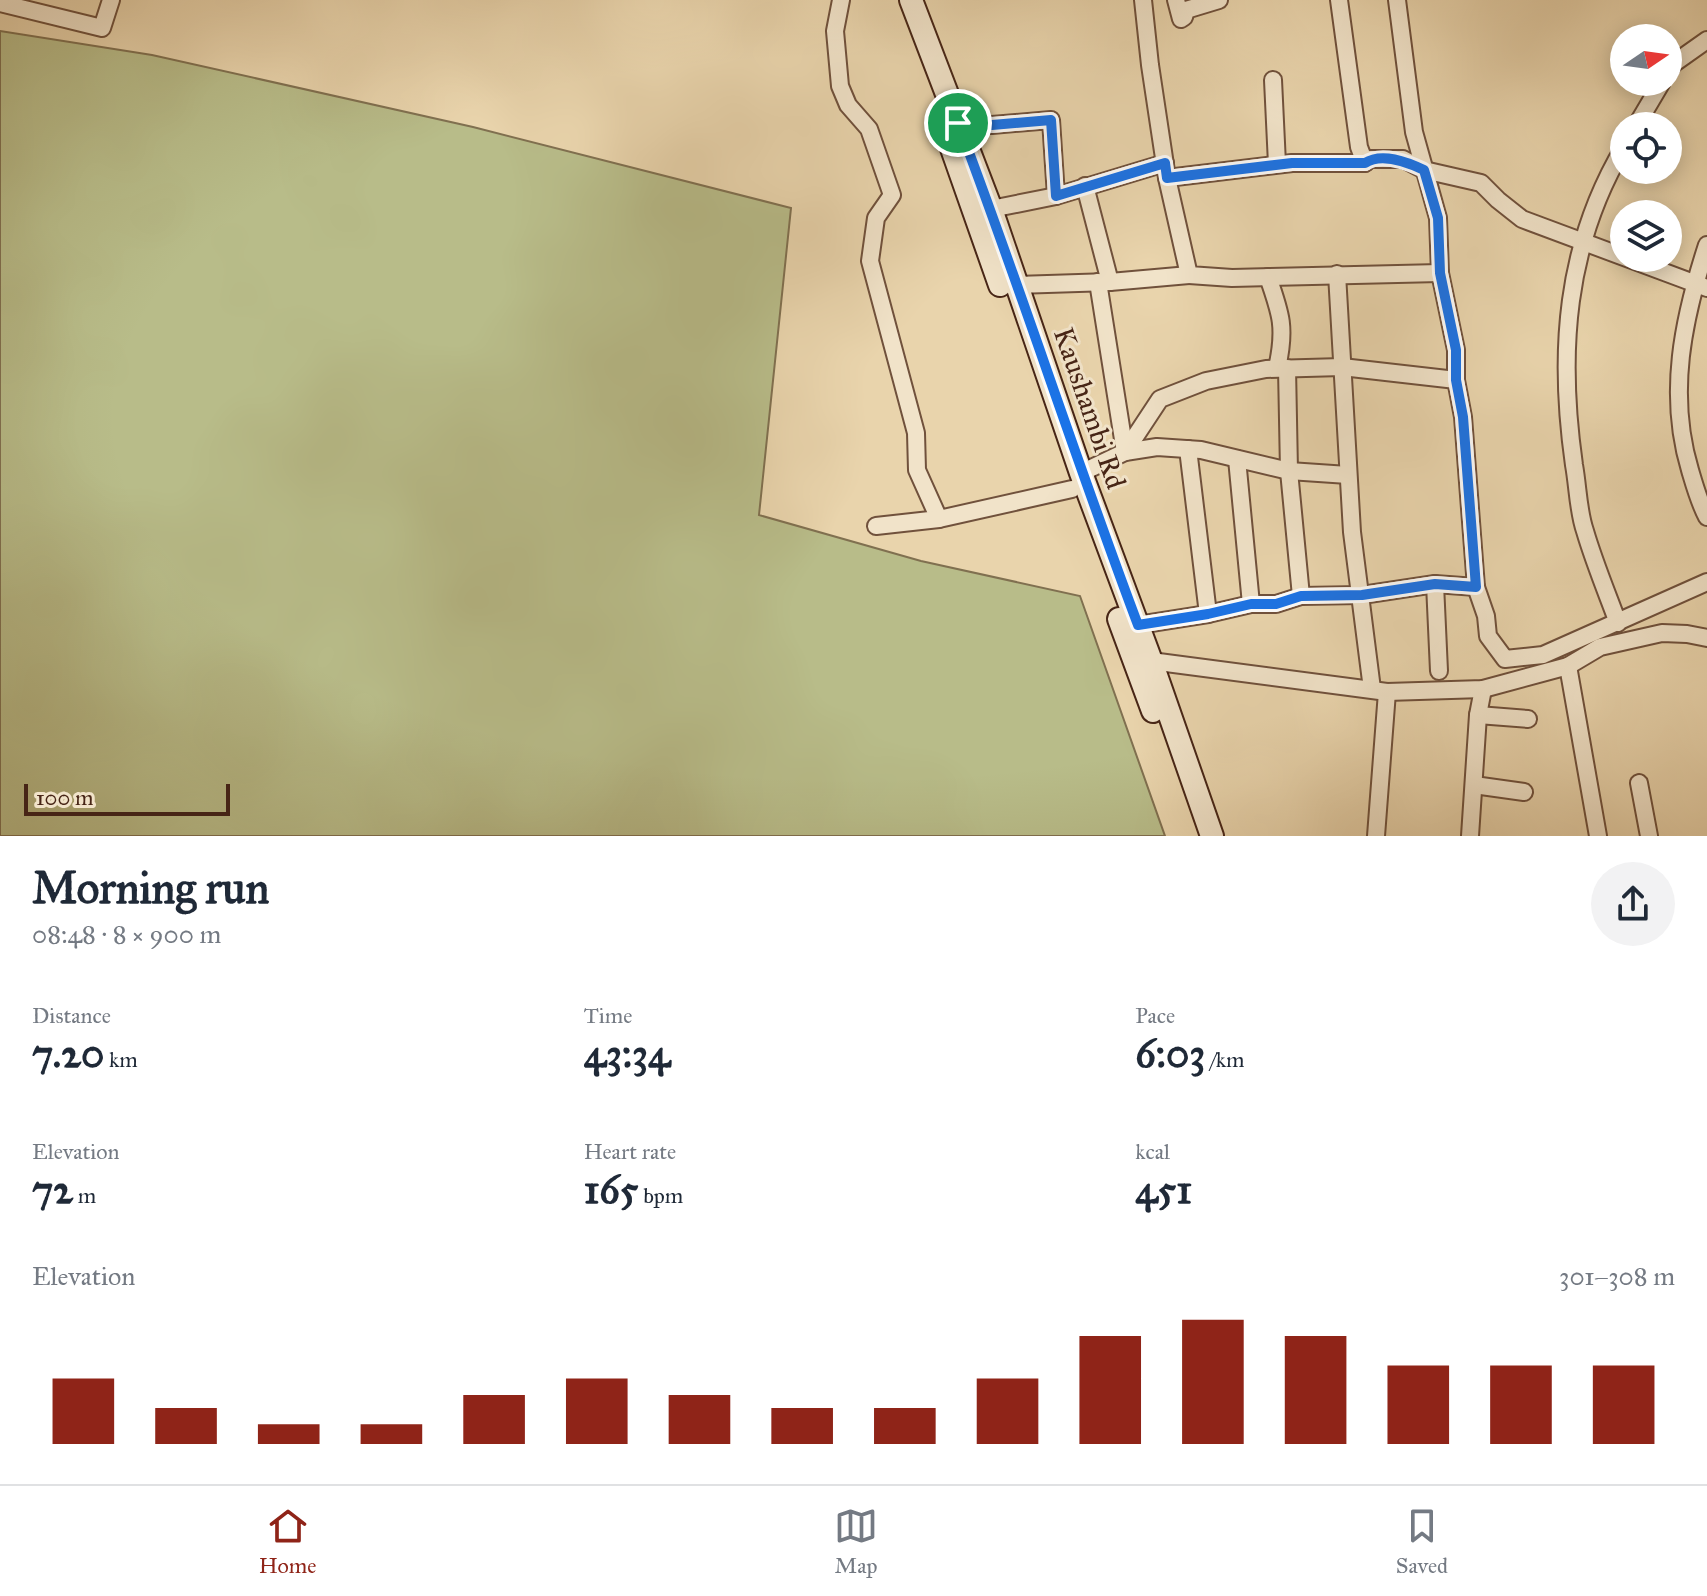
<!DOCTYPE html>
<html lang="en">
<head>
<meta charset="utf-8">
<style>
	body { margin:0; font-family:"IM FELL Great Primer",serif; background:#f2f2f3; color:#1f2937; height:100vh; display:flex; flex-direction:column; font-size:30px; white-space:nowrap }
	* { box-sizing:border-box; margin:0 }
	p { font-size:26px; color:#747a83 }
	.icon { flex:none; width:44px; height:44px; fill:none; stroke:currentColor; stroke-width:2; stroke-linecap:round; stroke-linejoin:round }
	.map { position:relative; height:836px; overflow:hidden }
	.side { display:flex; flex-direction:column; background:#fff; flex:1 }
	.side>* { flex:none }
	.needle { width:52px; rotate:77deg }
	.controls { position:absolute; left:1610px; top:24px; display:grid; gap:16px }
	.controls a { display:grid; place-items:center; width:72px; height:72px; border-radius:50%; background:#fff; box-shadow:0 4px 20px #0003; font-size:40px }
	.scale { position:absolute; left:24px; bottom:20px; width:206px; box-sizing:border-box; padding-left:8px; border:4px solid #472516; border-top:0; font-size:22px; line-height:28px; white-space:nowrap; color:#472516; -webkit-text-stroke:6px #f1e3c9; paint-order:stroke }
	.pin { position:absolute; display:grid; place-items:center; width:68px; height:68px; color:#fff; margin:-34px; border:4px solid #fff; border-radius:50%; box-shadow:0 2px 8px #0007 }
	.round { display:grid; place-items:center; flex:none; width:84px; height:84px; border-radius:42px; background:#f2f2f3 }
	.overview { display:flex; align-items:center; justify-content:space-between; height:136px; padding:0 32px }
	h1 { font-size:44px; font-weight:700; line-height:60px }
	.metrics { display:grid; grid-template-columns:repeat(3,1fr); gap:12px; height:136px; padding:8px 32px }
	.metrics div { display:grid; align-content:center }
	.metrics b { font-size:40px; font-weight:700 }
	.metrics small { font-size:22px; font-weight:400 }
	.metrics p { font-size:22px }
	.chart { height:224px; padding:16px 32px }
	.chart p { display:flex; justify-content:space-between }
	.chart svg { width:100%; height:144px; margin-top:8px; stroke:#8f2418; stroke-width:6 }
	.tabs { display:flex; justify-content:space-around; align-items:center; height:112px; border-top:2px solid #e0e1e3; background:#fff; font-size:22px; color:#747a83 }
	.tabs a { display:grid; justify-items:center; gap:4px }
	.tabs .selected { color:#8f2418 }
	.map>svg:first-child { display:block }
	.green { fill:#b8bc89; stroke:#807050; stroke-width:2 }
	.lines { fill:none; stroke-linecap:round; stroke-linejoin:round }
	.street-casing { stroke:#70513c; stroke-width:20 }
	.secondary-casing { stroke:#472516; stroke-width:26 }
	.street { stroke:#f1e3c9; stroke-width:16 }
	.secondary { stroke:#f1e3c9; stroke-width:22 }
	.route-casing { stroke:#fff; stroke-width:16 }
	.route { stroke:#1a73e8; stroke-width:10 }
	.labels { text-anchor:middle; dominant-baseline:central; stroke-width:6; stroke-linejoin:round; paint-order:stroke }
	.street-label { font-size:28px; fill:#472516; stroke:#f1e3c9 }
</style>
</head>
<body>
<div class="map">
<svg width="1707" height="836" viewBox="0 0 1707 836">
	<rect width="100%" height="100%" fill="#e9d4ac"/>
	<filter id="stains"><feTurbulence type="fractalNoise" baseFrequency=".0025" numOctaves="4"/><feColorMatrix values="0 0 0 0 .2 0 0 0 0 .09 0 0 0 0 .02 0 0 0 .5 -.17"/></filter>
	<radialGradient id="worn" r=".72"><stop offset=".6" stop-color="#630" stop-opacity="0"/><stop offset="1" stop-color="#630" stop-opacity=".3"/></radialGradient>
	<polygon class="green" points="0,31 152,55 473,127 791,208 759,515 921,561 1080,596 1165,836 0,836"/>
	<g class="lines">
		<defs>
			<g id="street">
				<polyline points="841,0 835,31 840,86 848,105 869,129 892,195 876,218 870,261 916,433 917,470 939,519"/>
				<polyline points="1143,0 1150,65 1167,178 1189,275 1232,278 1440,273"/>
				<polyline points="1176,0 1181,19 1184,17 1186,10 1219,0"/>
				<polyline points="1339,0 1359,147 1365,163"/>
				<polyline points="1397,0 1414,132 1438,218 1440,273 1456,350 1456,380 1463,417 1476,587 1486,616 1488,636 1505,659 1543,655 1707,582"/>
				<polyline points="0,3 102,28 111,0"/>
				<polyline points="1668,73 1673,64 1707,40"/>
				<polyline points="1273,80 1277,164"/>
				<polyline points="958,123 992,125 1051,120 1056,196"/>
				<polyline points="1636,126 1662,82"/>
				<polyline points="1167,178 1292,163 1365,163 1370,159 1403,159 1424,170 1481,183 1498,200 1522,219 1707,288"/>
				<polyline points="1085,186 1110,282"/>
				<polyline points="991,209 1056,196 1165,163"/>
				<path d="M1707,245c-24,74 -40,149 -17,225 5,17 9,32 17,47"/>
				<polyline points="1337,274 1352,532 1372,689"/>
				<path d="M1268,277c13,37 18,51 9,91"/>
				<polyline points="1098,282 1125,452"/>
				<polyline points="1016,285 1110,282 1189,275"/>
				<polyline points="1287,368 1289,471 1301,596"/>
				<polyline points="1188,449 1208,614"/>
				<polyline points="1125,452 1160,399 1206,381 1266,369 1342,367 1456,380"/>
				<polyline points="1237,459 1251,604"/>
				<polyline points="1081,473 1125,452 1157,447 1201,450 1289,471 1348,475"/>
				<polyline points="876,526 939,519 1072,489"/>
				<polyline points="1435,584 1439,671"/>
				<path d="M1618,623c-11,-30 -24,-61 -33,-92 -7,-20 -7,-44 -11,-66 -16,-112 -9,-219 50,-318"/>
				<polyline points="1138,625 1208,614 1251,604 1276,604 1301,596 1362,595 1435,584 1476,587"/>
				<polyline points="1151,661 1387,692 1483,689 1568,666 1600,647 1662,633 1687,634 1707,638"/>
				<polyline points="1568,666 1598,836"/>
				<polyline points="1478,715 1528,719"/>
				<polyline points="1639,783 1649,836"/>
				<polyline points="1474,785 1524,792"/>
				<polyline points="1376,836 1387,692"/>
				<polyline points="1470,836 1478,715 1483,689"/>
			</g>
			<g id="secondary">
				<polyline points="911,0 991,209 1081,473 1151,661 1212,836"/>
				<polyline points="949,140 1000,285"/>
				<polyline points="1119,619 1153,711"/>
			</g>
		</defs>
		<use href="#street" class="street-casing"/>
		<use href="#secondary" class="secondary-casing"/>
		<use href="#street" class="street"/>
		<use href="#secondary" class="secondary"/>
	</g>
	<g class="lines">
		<defs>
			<path id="route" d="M1051,120l5,76 109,-33 2,15 125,-15h73c17,-11 42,-1 59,7l14,48 2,55 16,77v30l7,37 13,170 -41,-3 -73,11 -61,1 -25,8h-25l-43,10 -70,11c-63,-167 -117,-336 -180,-502l34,2z"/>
		</defs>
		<use href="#route" class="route-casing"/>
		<use href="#route" class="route"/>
	</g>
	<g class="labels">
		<g class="street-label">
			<text transform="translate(1090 408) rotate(71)">Kaushambi Rd</text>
		</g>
	</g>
	<rect width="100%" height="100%" filter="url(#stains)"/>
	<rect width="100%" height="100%" fill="url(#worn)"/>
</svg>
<div class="controls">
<a><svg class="needle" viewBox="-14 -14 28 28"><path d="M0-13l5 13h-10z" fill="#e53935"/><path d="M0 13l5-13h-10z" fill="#747a83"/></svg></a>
<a><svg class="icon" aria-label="locate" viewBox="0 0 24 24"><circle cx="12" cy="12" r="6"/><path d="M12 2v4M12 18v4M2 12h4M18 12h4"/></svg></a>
<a><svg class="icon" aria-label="layers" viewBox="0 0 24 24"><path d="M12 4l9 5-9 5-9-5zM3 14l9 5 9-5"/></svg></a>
</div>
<div class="scale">100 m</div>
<div class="pin" style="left:958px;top:123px;background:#1e9e55"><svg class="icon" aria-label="arrive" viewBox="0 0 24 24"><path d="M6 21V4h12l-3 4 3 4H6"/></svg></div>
</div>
<section class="side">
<div class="overview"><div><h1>Morning run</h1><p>08:48 · 8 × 900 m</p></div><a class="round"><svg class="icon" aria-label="share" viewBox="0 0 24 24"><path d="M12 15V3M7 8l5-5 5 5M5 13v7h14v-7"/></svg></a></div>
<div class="metrics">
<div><p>Distance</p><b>7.20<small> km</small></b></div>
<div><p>Time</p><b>43:34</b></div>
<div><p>Pace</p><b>6:03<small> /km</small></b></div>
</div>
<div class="metrics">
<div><p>Elevation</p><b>72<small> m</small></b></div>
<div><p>Heart rate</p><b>165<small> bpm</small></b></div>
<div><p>kcal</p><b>451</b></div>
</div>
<div class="chart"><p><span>Elevation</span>301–308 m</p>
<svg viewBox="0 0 160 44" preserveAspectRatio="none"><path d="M5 44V24M15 44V33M25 44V38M35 44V38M45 44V29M55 44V24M65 44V29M75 44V33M85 44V33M95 44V24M105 44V11M115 44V6M125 44V11M135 44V20M145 44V20M155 44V20"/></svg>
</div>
</section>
<nav class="tabs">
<a class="selected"><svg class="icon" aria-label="home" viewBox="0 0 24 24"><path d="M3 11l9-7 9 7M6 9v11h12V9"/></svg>Home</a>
<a><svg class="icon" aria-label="map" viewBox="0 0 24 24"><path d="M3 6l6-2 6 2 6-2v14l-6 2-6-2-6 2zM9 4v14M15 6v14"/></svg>Map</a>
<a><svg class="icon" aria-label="saved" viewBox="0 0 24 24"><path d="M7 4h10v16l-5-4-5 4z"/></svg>Saved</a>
</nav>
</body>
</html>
